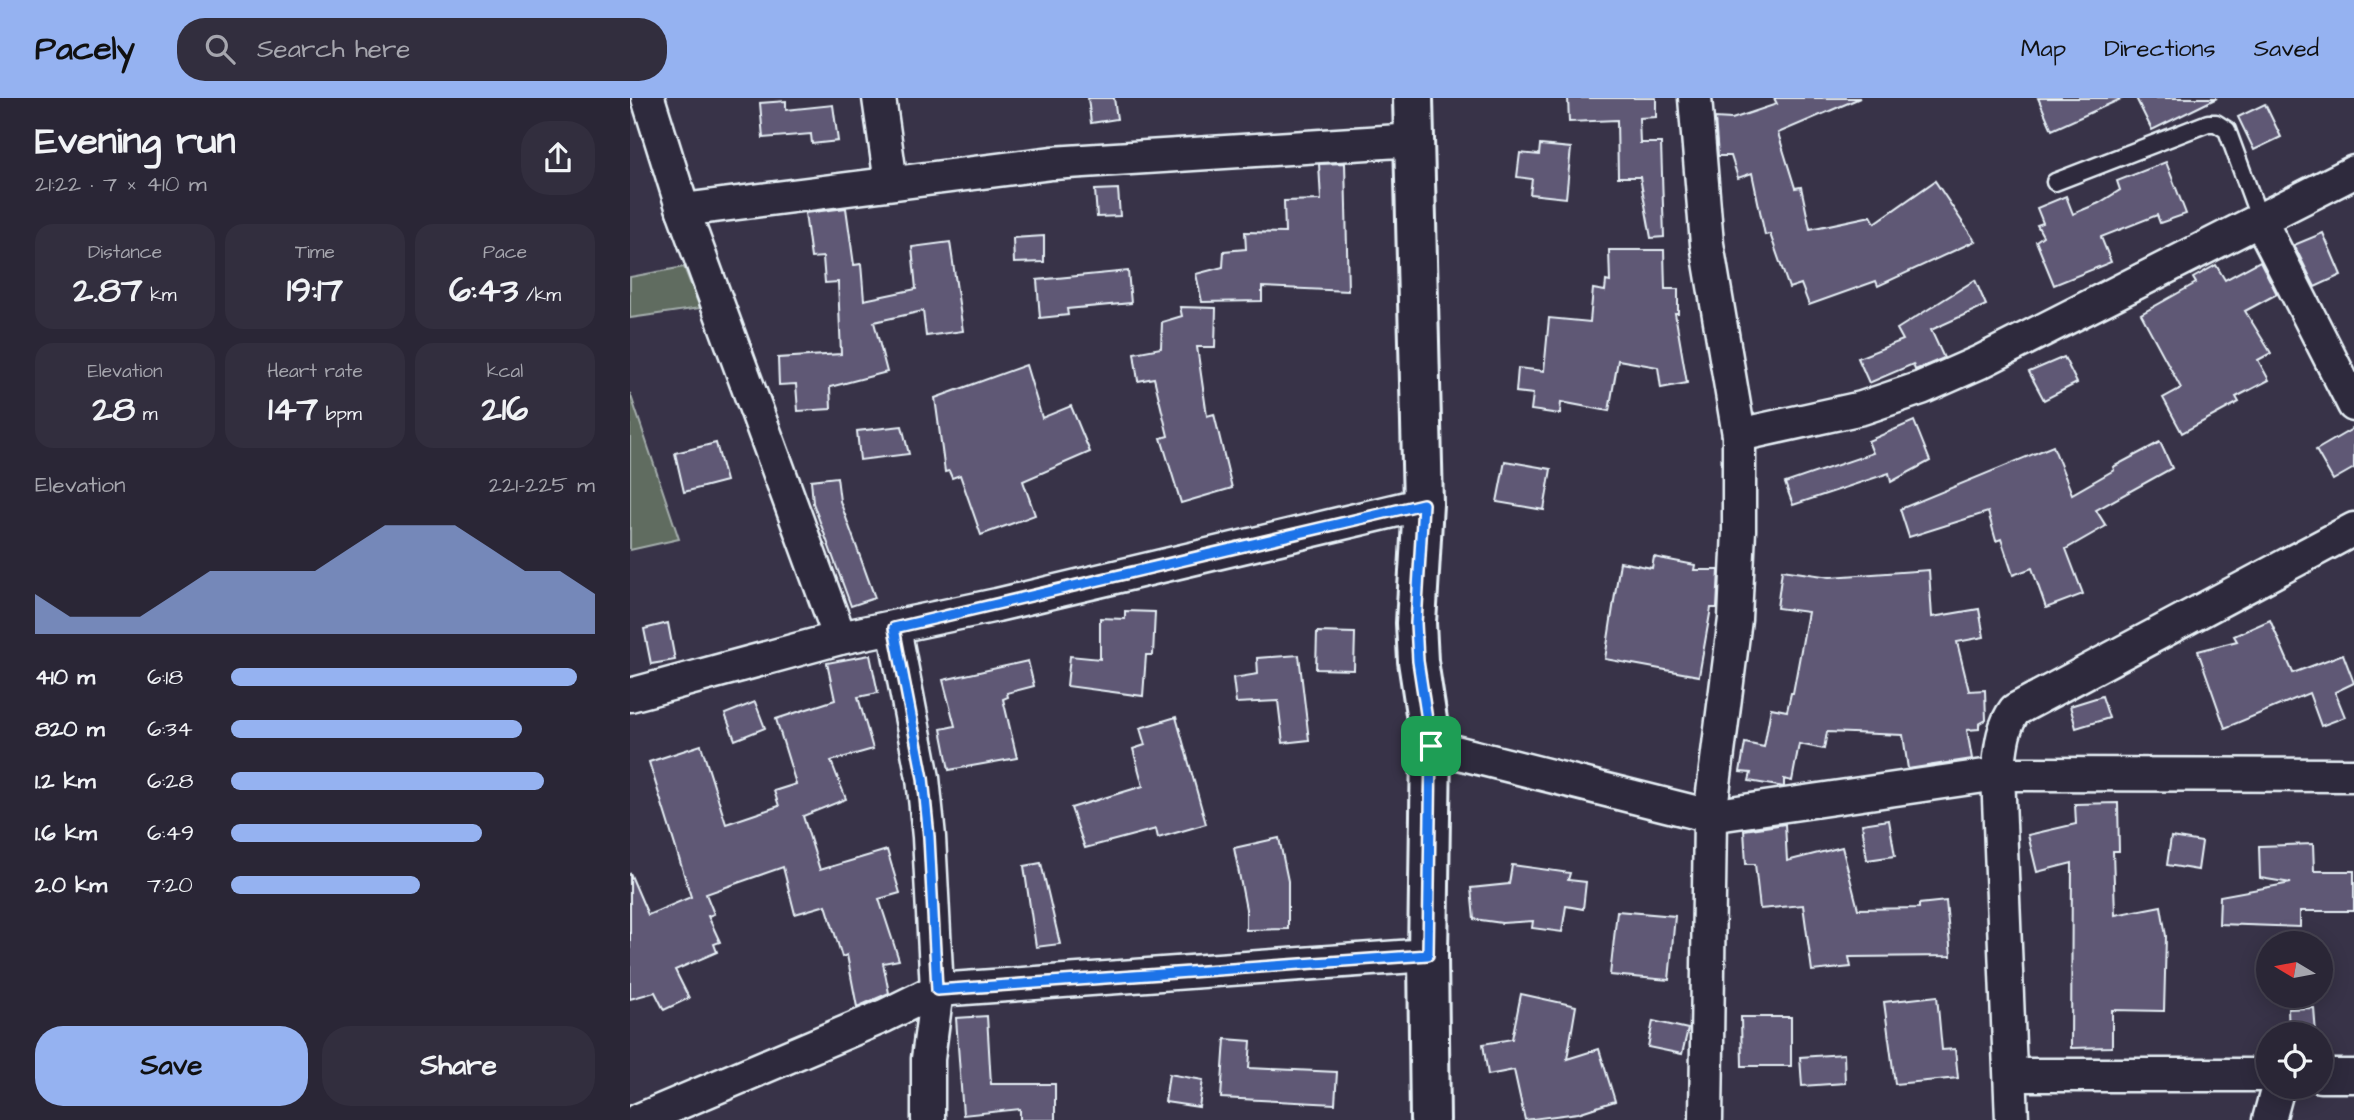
<!DOCTYPE html>
<html lang="en">
<head>
<meta charset="utf-8">
<style>
	body { margin:0; font-family:"Architects Daughter",sans-serif; background:#322e3e; color:#f1f3f6; height:100vh; display:flex; flex-direction:column; font-size:26px; white-space:nowrap }
	* { box-sizing:border-box; margin:0 }
	p { font-size:23px; color:#a5a5ad }
	.icon { flex:none; width:38px; height:38px; fill:none; stroke:currentColor; stroke-width:2; stroke-linecap:round; stroke-linejoin:round }
	.map { position:relative; flex:1; overflow:hidden }
	.sheet { display:flex; flex-direction:column; background:#2a2636; width:630px }
	.sheet>* { flex:none }
	.needle { width:46px; rotate:280deg }
	.controls { position:absolute; left:1626px; top:833px; display:grid; gap:14px }
	.controls a { display:grid; place-items:center; width:77px; height:77px; border-radius:50%; background:#2a2636; box-shadow:0 4px 18px #0003,0 0 0 2px #464351; font-size:35px }
	.pin { position:absolute; display:grid; place-items:center; width:60px; height:60px; color:#fff; margin:-30px; border-radius:14px; box-shadow:0 4px 10px #0006 }
	.round { display:grid; place-items:center; flex:none; width:74px; height:74px; border-radius:28px; background:#322e3e }
	.summary { display:flex; align-items:center; justify-content:space-between; height:119px; padding:0 35px }
	h1 { font-size:38px; font-weight:800; line-height:52px }
	.figures { display:grid; grid-template-columns:repeat(3,1fr); gap:10px; height:119px; padding:7px 35px }
	.figures div { display:grid; align-content:center; border-radius:18px; background:#322e3e; text-align:center }
	.figures b { font-size:35px; font-weight:800 }
	.figures small { font-size:19px; font-weight:400 }
	.figures p { font-size:19px }
	.chart { height:196px; padding:14px 35px }
	.chart p { display:flex; justify-content:space-between }
	.chart svg { width:100%; height:126px; margin-top:7px; fill:#95b2f1; opacity:.7 }
	.primary-button { display:flex; gap:14px; margin-top:auto; padding:14px 35px }
	.primary-button a { flex:1; height:80px; border-radius:28px; background:#95b2f1; color:#111; font-size:28px; font-weight:800; line-height:80px; text-align:center }
	.primary-button a+a { background:#322e3e; color:#f1f3f6 }
	ul { padding:0 35px; list-style:none; font-size:23px }
	li { display:grid; grid-template-columns:112px 84px 1fr; align-items:center; height:52px }
	li i { height:18px; border-radius:9px; background:#95b2f1 }
	header { display:flex; align-items:center; gap:42px; box-sizing:border-box; height:98px; padding:0 35px; background:#95b2f1; color:#111 }
	header strong { font-size:33px }
	nav { display:flex; gap:38px; margin-inline-start:auto; font-size:24px }
	.search { width:490px; height:63px; background:#322e3e; display:flex; align-items:center; gap:18px; box-sizing:border-box; padding:0 24px; border-radius:28px; color:#a5a5ad; font-size:26px }
	main { display:flex; flex:1; min-height:0 }
	.map>svg:first-child { display:block }
	.green { fill:#616c61; stroke:#a4aeac; stroke-width:2 }
	.building { fill:#5e5875; stroke:#e8f1f8; stroke-width:2 }
	.lines { fill:none; stroke-linecap:round; stroke-linejoin:round }
	.lane-casing { stroke:#e8f1f8; stroke-width:21 }
	.street-casing { stroke:#e8f1f8; stroke-width:37 }
	.secondary-casing { stroke:#e8f1f8; stroke-width:44 }
	.lane { stroke:#2f2a3d; stroke-width:16 }
	.street { stroke:#2f2a3d; stroke-width:32 }
	.secondary { stroke:#2f2a3d; stroke-width:38 }
	.route-casing { stroke:#fff; stroke-width:14 }
	.route { stroke:#1a73e8; stroke-width:9 }
</style>
</head>
<body>
<header>
<strong>Pacely</strong>
<div class="search"><svg class="icon" aria-label="search" viewBox="0 0 24 24"><circle cx="10" cy="10" r="6"/><path d="M15 15l6 6"/></svg>Search here</div>
<nav><a>Map</a><a>Directions</a><a>Saved</a></nav>
</header>
<main>
<section class="sheet">
<div class="summary"><div><h1>Evening run</h1><p>21:22 · 7 × 410 m</p></div><a class="round"><svg class="icon" aria-label="share" viewBox="0 0 24 24"><path d="M12 15V3M7 8l5-5 5 5M5 13v7h14v-7"/></svg></a></div>
<div class="figures">
<div><p>Distance</p><b>2.87<small> km</small></b></div>
<div><p>Time</p><b>19:17</b></div>
<div><p>Pace</p><b>6:43<small> /km</small></b></div>
</div>
<div class="figures">
<div><p>Elevation</p><b>28<small> m</small></b></div>
<div><p>Heart rate</p><b>147<small> bpm</small></b></div>
<div><p>kcal</p><b>216</b></div>
</div>
<div class="chart"><p><span>Elevation</span>221–225 m</p>
<svg viewBox="0 0 160 44" preserveAspectRatio="none"><path d="M0 44V30L10 38L20 38L30 38L40 30L50 22L60 22L70 22L80 22L90 14L100 6L110 6L120 6L130 14L140 22L150 22L160 30V44z"/></svg>
</div>
<ul>
<li><b>410 m</b>6:18<i style="width:95%"></i></li>
<li><b>820 m</b>6:34<i style="width:80%"></i></li>
<li><b>1.2 km</b>6:28<i style="width:86%"></i></li>
<li><b>1.6 km</b>6:49<i style="width:69%"></i></li>
<li><b>2.0 km</b>7:20<i style="width:52%"></i></li>
</ul>
<div class="primary-button"><a>Save</a><a>Share</a></div>
</section>
<div class="map">
<svg width="1724" height="1022" viewBox="0 0 1724 1022">
	<rect width="100%" height="100%" fill="#383348"/>
	<filter id="ink" filterUnits="userSpaceOnUse"><feTurbulence type="fractalNoise" baseFrequency=".0143" numOctaves="2"/><feDisplacementMap in="SourceGraphic" scale="14" xChannelSelector="R" yChannelSelector="G"/><feConvolveMatrix kernelMatrix="1 2 1 2 8 2 1 2 1" color-interpolation-filters="sRGB"/></filter>
	<g filter="url(#ink)">
		<g class="green">
			<polygon points="54,169 70,210 0,220 0,179"/>
			<polygon points="0,295 49,441 0,452"/>
		</g>
		<g class="building">
			<polygon points="458,0 484,0 487,21 461,25"/>
			<polygon points="938,0 1026,0 1026,19 1009,20 1010,45 1031,45 1034,139 1021,140 1010,79 988,79 987,22 939,24"/>
			<polygon points="1144,0 1230,0 1148,35 1165,90 1171,89 1180,131 1241,118 1245,125 1305,83 1345,143 1248,188 1246,183 1179,207 1171,186 1159,190 1140,136 1135,137 1122,75 1108,80 1101,58 1088,58 1085,20 1102,21 1147,6"/>
			<polygon points="1408,0 1493,0 1422,32"/>
			<polygon points="1506,0 1587,0 1522,32"/>
			<polygon points="156,3 156,12 203,7 208,43 182,46 181,36 133,40 130,5"/>
			<polygon points="1635,6 1651,39 1624,52 1608,19"/>
			<polygon points="910,47 941,50 936,100 900,96 902,81 887,79 890,55 909,57"/>
			<polygon points="1536,64 1556,116 1530,125 1527,117 1471,139 1481,164 1424,187 1406,143 1413,138 1407,127 1413,125 1407,110 1436,98 1443,116 1469,105 1490,92 1487,83"/>
			<polygon points="715,65 718,193 632,189 632,203 572,204 566,176 593,169 594,153 616,151 615,134 655,135 654,103 691,102 689,66"/>
			<polygon points="488,91 490,118 467,119 465,92"/>
			<polygon points="216,110 224,167 231,166 234,202 286,191 282,149 320,144 333,233 296,238 293,213 244,224 257,274 200,289 201,311 168,313 166,286 149,287 148,260 211,256 208,184 195,185 193,159 181,160 175,115"/>
			<polygon points="1693,135 1711,177 1685,189 1664,147"/>
			<polygon points="414,138 414,164 384,165 383,140"/>
			<polygon points="979,152 1034,152 1035,191 1048,191 1048,215 1045,215 1057,285 1031,290 1028,269 988,262 979,313 931,304 930,316 901,312 903,296 886,294 888,270 914,273 919,220 960,224 963,191 975,193 976,183 980,184"/>
			<polygon points="1630,163 1647,196 1615,213 1641,255 1628,262 1639,282 1606,299 1609,304 1552,335 1533,300 1551,290 1511,216 1566,185 1563,180 1586,167 1595,182"/>
			<polygon points="498,173 501,205 437,211 438,217 410,220 407,182"/>
			<polygon points="1345,182 1356,207 1301,232 1314,260 1285,272 1283,266 1239,285 1228,260 1273,242 1267,231"/>
			<polygon points="550,209 586,210 585,249 567,249 577,318 584,316 602,390 551,405 531,340 538,338 524,280 508,283 504,255 531,250 532,224 552,218"/>
			<polygon points="1434,259 1447,285 1414,302 1399,274"/>
			<polygon points="396,267 412,320 441,308 460,354 393,383 405,417 351,437 330,377 322,380 319,373 315,374 305,300"/>
			<polygon points="1284,323 1300,363 1261,384 1259,375 1163,407 1155,385 1243,355 1238,343"/>
			<polygon points="272,328 279,356 230,362 227,333"/>
			<polygon points="1724,330 1724,370 1703,382 1686,352"/>
			<polygon points="1530,344 1542,370 1466,412 1476,428 1436,451 1453,496 1416,510 1402,470 1383,477 1371,441 1366,443 1358,414 1279,439 1270,411 1423,348 1442,396 1484,372 1483,369"/>
			<polygon points="86,345 96,383 54,394 45,355"/>
			<polygon points="875,363 921,371 914,412 867,404"/>
			<polygon points="207,379 210,403 245,500 221,508 183,405 181,382"/>
			<polygon points="1024,459 1065,467 1064,472 1089,472 1087,510 1081,510 1069,578 975,561 990,464 1022,470"/>
			<polygon points="1152,472 1200,479 1299,472 1302,519 1349,511 1354,539 1327,544 1339,593 1355,592 1356,622 1349,626 1349,631 1337,632 1342,661 1278,671 1273,637 1197,634 1194,651 1169,646 1162,683 1154,681 1154,689 1119,683 1121,675 1110,674 1115,645 1134,649 1141,610 1157,613 1161,595 1163,595 1178,514 1147,510"/>
			<polygon points="495,513 525,514 523,557 516,557 513,598 437,588 440,558 470,561 470,520 495,521"/>
			<polygon points="1640,522 1663,575 1713,556 1724,585 1705,594 1715,619 1691,628 1679,595 1595,630 1568,553 1607,543 1604,538"/>
			<polygon points="38,525 45,562 21,566 14,531"/>
			<polygon points="687,534 725,535 724,572 686,571"/>
			<polygon points="240,557 248,595 228,599 243,651 201,663 216,701 173,718 190,772 257,752 270,795 249,801 269,862 253,865 259,895 227,909 217,857 212,859 196,807 165,816 153,769 76,796 84,816 78,818 90,844 84,846 87,854 45,872 59,900 34,912 25,894 0,901 0,775 18,817 61,799 19,664 71,647 96,726 149,708 144,693 166,686 146,621 205,602 197,565"/>
			<polygon points="669,557 679,642 653,645 648,603 606,605 603,580 628,576 627,560"/>
			<polygon points="398,563 404,588 377,595 378,599 373,601 387,660 319,672 311,631 325,628 313,582"/>
			<polygon points="1472,598 1479,620 1446,630 1440,608"/>
			<polygon points="125,604 135,630 105,642 95,616"/>
			<polygon points="546,619 576,726 528,740 526,731 455,750 441,710 513,688 503,651 515,647 510,630"/>
			<polygon points="1488,705 1489,753 1483,753 1485,817 1531,808 1536,838 1534,913 1482,912 1482,949 1441,950 1442,765 1407,774 1398,737 1446,726 1445,706"/>
			<polygon points="1259,722 1265,758 1237,762 1232,726"/>
			<polygon points="1155,726 1157,763 1212,749 1228,811 1289,810 1289,806 1316,803 1321,858 1219,859 1221,869 1182,873 1173,807 1130,811 1125,766 1116,766 1114,732"/>
			<polygon points="1541,739 1572,744 1568,772 1537,767"/>
			<polygon points="649,740 658,783 658,831 616,832 616,811 604,750"/>
			<polygon points="1683,746 1684,773 1724,773 1724,813 1670,813 1670,829 1589,826 1590,798 1661,785 1630,780 1629,748"/>
			<polygon points="411,765 430,846 406,849 394,768"/>
			<polygon points="882,767 940,775 938,782 956,784 953,811 936,808 932,834 902,830 903,823 872,825 844,821 841,790 879,786"/>
			<polygon points="987,813 1045,818 1039,882 980,877"/>
			<polygon points="891,896 946,908 937,961 969,951 985,1003 948,1015 895,1022 884,972 858,977 853,946 882,941"/>
			<polygon points="1307,898 1312,952 1325,951 1328,980 1265,986 1254,904"/>
			<polygon points="1684,910 1686,936 1659,936 1658,911"/>
			<polygon points="357,918 361,986 425,986 425,1022 390,1022 390,1011 333,1017 326,920"/>
			<polygon points="1111,919 1161,919 1161,968 1112,968"/>
			<polygon points="1023,923 1058,931 1052,956 1018,949"/>
			<polygon points="595,941 621,943 619,970 707,974 705,1006 591,1000"/>
			<polygon points="1214,956 1215,985 1172,988 1170,959"/>
			<polygon points="539,976 573,982 569,1009 535,1004"/>
		</g>
		<g class="lines">
			<defs>
				<polyline id="lane" points="1425,84 1578,25 1586,25 1597,32 1630,122"/>
				<g id="street">
					<polyline points="18,0 53,112 210,540"/>
					<polyline points="249,0 261,85"/>
					<polyline points="1065,0 1077,146 1109,337 1109,432 1105,521 1080,718 1076,1022"/>
					<polyline points="53,112 422,65 785,42"/>
					<polyline points="1630,122 1724,307"/>
					<polyline points="1109,337 1232,310 1291,290 1350,264 1724,74"/>
					<polyline points="264,530 293,680 299,739 307,892 298,961 298,1022"/>
					<polyline points="0,597 210,540 367,507 793,406"/>
					<polyline points="801,648 1080,718 1368,676 1724,677"/>
					<polyline points="1381,977 1638,977"/>
					<polyline points="1690,978 1724,978"/>
					<polyline points="9,1022 254,918 307,892 798,857"/>
					<path d="M1382,1022l-14,-346c3,-23 3,-45 17,-64l339,-181"/>
					<polyline points="1639,1022 1648,989"/>
				</g>
				<polyline id="secondary" points="783,0 793,406 786,525 788,563 801,648 798,857 800,1022"/>
			</defs>
			<use href="#lane" class="lane-casing"/>
			<use href="#street" class="street-casing"/>
			<use href="#secondary" class="secondary-casing"/>
			<use href="#lane" class="lane"/>
			<use href="#street" class="street"/>
			<use href="#secondary" class="secondary"/>
		</g>
	</g>
	<g class="lines" filter="url(#ink)">
		<defs>
			<polygon id="route" points="793,406 786,525 788,563 801,648 798,857 307,892 299,739 293,680 264,530"/>
		</defs>
		<use href="#route" class="route-casing"/>
		<use href="#route" class="route"/>
	</g>
</svg>
<div class="controls">
<a><svg class="needle" viewBox="-14 -14 28 28"><path d="M0-13l5 13h-10z" fill="#e53935"/><path d="M0 13l5-13h-10z" fill="#a5a5ad"/></svg></a>
<a><svg class="icon" aria-label="locate" viewBox="0 0 24 24"><circle cx="12" cy="12" r="6"/><path d="M12 2v4M12 18v4M2 12h4M18 12h4"/></svg></a>
</div>
<div class="pin" style="left:801px;top:648px;background:#1e9e55"><svg class="icon" aria-label="arrive" viewBox="0 0 24 24"><path d="M6 21V4h12l-3 4 3 4H6"/></svg></div>
</div>
</main>
</body>
</html>
